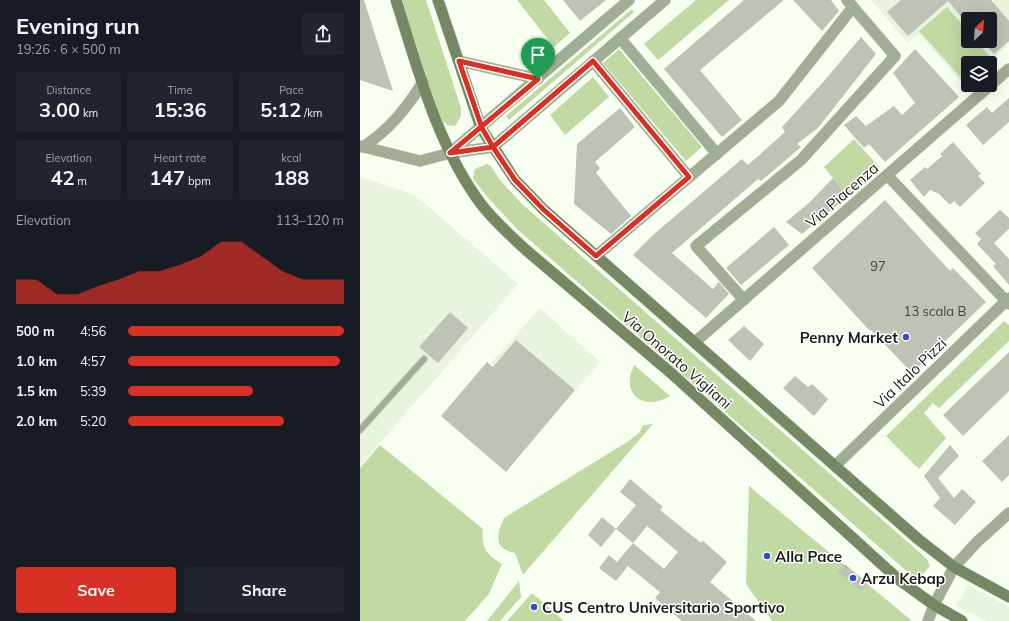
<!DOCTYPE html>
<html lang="en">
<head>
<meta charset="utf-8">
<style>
	body { margin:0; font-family:Mulish,sans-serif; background:#20242c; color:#f1f3f6; height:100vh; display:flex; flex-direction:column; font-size:15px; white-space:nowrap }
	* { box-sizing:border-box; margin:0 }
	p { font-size:13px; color:#9ea1a6 }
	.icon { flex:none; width:22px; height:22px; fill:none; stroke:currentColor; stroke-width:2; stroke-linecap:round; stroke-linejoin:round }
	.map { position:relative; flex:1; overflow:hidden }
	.panel { display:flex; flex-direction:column; background:#171b24; width:360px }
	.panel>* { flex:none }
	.needle { width:26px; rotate:25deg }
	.controls { position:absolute; left:601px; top:12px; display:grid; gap:8px }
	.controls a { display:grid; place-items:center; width:36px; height:36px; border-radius:4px; background:#171b24; box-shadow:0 4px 16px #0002; font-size:20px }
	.pin { position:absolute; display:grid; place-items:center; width:34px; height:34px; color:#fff; margin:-41px -17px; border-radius:50% 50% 50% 0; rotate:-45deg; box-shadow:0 0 4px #0007 }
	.pin .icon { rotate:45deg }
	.round { display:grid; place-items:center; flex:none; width:42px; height:42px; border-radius:4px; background:#20242c }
	.overview { display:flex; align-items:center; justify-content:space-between; height:68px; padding:0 16px }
	h1 { font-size:22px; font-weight:700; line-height:30px }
	.stats { display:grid; grid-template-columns:repeat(3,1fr); gap:6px; height:68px; padding:4px 16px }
	.stats div { display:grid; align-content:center; border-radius:4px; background:#20242c; text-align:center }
	.stats b { font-size:20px; font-weight:700 }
	.stats small { font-size:11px; font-weight:400 }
	.stats p { font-size:11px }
	.chart { height:112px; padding:8px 16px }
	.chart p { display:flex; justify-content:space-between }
	.chart svg { width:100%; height:72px; margin-top:4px; fill:#d93025; opacity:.7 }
	.button { display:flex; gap:8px; margin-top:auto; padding:8px 16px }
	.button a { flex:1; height:46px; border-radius:4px; background:#d93025; color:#fff; font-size:16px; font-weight:700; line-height:46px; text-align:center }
	.button a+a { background:#20242c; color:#f1f3f6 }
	ul { padding:0 16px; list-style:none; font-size:13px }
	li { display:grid; grid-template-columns:64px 48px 1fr; align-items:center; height:30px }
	li i { height:10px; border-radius:5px; background:#d93025 }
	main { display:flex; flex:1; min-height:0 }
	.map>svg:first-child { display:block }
	.built { fill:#e9f4de; fill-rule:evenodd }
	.green { fill:#c1daa4 }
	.building { fill:#bdc4b6; fill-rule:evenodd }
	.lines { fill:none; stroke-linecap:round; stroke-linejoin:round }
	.service-casing { stroke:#d3dbcd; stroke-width:8 }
	.minor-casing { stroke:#d3dbcd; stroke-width:12 }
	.tertiary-casing { stroke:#d3dbcd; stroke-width:12 }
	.secondary-casing { stroke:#d3dbcd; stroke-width:12 }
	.service { stroke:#a1ad94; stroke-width:6 }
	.minor { stroke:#a1ad94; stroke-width:11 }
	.tertiary { stroke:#a1ad94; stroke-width:11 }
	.secondary { stroke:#768763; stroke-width:11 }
	.route-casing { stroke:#fff; stroke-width:8 }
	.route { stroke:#d93025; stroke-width:5 }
	.poi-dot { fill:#334fc0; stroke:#fff; stroke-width:1.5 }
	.labels { text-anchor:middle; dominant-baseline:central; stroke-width:3; stroke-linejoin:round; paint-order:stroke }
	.number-label { font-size:13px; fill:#42453e }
	.street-label { font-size:15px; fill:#191b16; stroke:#fff }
	.poi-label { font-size:15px; font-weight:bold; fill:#191b16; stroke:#fff; text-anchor:start }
</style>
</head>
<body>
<main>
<section class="panel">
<div class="overview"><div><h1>Evening run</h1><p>19:26 · 6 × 500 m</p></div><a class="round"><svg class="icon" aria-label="share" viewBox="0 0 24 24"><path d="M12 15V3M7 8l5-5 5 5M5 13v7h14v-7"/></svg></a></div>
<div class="stats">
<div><p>Distance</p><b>3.00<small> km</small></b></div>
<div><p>Time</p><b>15:36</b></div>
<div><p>Pace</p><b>5:12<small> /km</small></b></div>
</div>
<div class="stats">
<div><p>Elevation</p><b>42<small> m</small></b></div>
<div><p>Heart rate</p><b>147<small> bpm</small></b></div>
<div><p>kcal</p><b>188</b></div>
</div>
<div class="chart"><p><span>Elevation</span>113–120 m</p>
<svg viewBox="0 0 160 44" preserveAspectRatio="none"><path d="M0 44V29L10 29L20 38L30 38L40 33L50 29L60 24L70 24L80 20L90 15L100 6L110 6L120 15L130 24L140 29L150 29L160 29V44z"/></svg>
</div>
<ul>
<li><b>500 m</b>4:56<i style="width:100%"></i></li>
<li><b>1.0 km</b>4:57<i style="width:98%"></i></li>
<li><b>1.5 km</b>5:39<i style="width:58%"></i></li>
<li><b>2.0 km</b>5:20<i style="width:72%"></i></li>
</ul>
<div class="button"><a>Save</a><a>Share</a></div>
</section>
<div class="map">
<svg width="649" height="621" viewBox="0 0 649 621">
	<rect width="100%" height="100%" fill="#f7fff0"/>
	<g class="built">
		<path d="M511,0h138v44l-22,19h-19v17l-5,4 -44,-50 -11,9zM608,19h22v22h-22z"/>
		<polygon points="0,177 55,195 158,284 0,466"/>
		<polygon points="180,308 240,362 193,416 131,363"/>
		<polygon points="608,585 649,607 649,621 626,621 596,606"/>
	</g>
	<g class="green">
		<polygon points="41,0 66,0 101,108 101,116 95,126 87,125 80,118"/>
		<polygon points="157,0 184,0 210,33 194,47"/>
		<polygon points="336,0 369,0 298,60 284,44"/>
		<polygon points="587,7 608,31 608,41 616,41 630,57 624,63 608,63 608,77 604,81 559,31"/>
		<polygon points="272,9 274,12 149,120 146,116"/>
		<polygon points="259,49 342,147 326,161 243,63"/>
		<polygon points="233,77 249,97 205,135 190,115"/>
		<polygon points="494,139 519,167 488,196 464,167"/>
		<polygon points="127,164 131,166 140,180 161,203 567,559 570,566 560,577 551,575 157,229 130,200 113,179 115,169"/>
		<polygon points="644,321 649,325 649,341 579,408 573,403 564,413 586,438 559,469 526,436"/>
		<path d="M274,365l36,31c-27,16 -50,-2 -36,-31z"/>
		<path d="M293,424l-130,151 -8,-22c-23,-5 -18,-19 -11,-35l123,-76 12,-9 4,-8z"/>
		<path d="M20,445l103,84c-2,19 3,25 19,35l-13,30 -24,27h-105v-153z"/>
		<polygon points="389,486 551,620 550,621 412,621 386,584"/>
		<polygon points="159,581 161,597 140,621 127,621"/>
		<polygon points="172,593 204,621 147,621"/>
	</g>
	<g class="building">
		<polygon points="0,0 4,0 33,91 0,80"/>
		<polygon points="203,0 246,0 220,21"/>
		<polygon points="384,0 424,0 340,70 382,120 362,137 304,69"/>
		<polygon points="433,0 471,0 479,11 462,31"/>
		<polygon points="541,0 631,0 649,21 649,41 634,54 622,41 630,41 630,19 603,19 588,1 548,36 527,12"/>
		<polygon points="501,37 516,54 458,128 437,144 441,147 401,181 398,179 312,253 353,289 359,282 369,294 346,318 273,255 293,235 382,159 388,165 425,132 422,127 465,80"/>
		<polygon points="555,49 599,97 525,162 509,144 504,148 484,125 496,116 506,126 534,106 542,115 555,103 533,73"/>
		<polygon points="649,98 649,122 623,145 606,125 627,107 632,113"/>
		<polygon points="260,108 275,127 235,162 240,168 236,173 271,216 251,234 214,204 217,144"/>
		<polygon points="593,142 621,174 618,176 625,183 600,207 594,201 590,205 579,194 570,190 564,197 550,180 565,167 567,169 582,156 580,154"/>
		<polygon points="473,178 488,196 442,234 426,222 450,202"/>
		<polygon points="525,200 590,271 593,268 626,302 552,373 511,330 510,331 452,268"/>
		<polygon points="640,210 649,218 649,229 634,243 649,259 649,285 633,266 636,264 617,244 621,239 615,233"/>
		<polygon points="414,227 429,245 381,285 366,268"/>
		<polygon points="90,312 108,328 78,363 59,347"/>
		<polygon points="384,326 404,344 390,361 368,340"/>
		<polygon points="156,340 215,390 146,472 81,416 127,362 133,367"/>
		<polygon points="649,352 649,391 603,436 583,415"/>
		<polygon points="435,376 448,387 452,384 468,399 454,416 423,388"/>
		<polygon points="649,435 649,475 642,482 622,461"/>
		<polygon points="590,445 599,456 578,478 594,498 602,489 616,502 595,525 573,506 580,498 564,476"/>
		<path d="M270,479l33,28 -3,3 41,33 2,-2 24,21 -17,20 46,39h-74l-27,-23 5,-6 -32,-26 -12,15 -17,-13 10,-13 8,7 16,-19 -17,-14 20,-24 -16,-13zM287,526l31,26 -14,17 -31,-26z"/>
		<polygon points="242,517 256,529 241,547 228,535"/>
		<polygon points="485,564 507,583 501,591 478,572"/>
	</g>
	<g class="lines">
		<defs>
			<polyline id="service" points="0,430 64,359"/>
			<g id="minor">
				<polyline points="260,38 357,154"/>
				<polyline points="99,61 178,79"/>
				<polyline points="233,61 329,177"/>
				<polyline points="0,146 60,161 90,153 133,147 305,0"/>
				<path d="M3,147c27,-18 43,-38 60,-65"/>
				<polyline points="90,153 269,0"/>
				<polyline points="527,175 649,304"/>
				<polyline points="236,256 419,101 493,7"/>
				<polyline points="384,300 336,246 441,160 535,56 487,0"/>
				<polyline points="335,342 649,69"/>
				<polyline points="475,466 649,298"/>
			</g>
			<polyline id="tertiary" points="568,621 574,605 594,567 617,542 649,513"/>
			<g id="secondary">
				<path d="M36,0c22,69 41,145 85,204 13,17 30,32 45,46l145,123 227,206 36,26 28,16"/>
				<polyline points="78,0 121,128 155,180 184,210 558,539 594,567 649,597"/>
			</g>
		</defs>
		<use href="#service" class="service-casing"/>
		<use href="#minor" class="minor-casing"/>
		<use href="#tertiary" class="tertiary-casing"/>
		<use href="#secondary" class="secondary-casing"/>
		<use href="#service" class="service"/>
		<use href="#minor" class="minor"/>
		<use href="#tertiary" class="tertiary"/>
		<use href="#secondary" class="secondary"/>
	</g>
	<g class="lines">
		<defs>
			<polyline id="route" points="178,79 90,153 133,147 155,180 184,210 236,256 329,177 233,61 133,147 122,128 99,61 178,79"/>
		</defs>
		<use href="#route" class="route-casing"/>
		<use href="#route" class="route"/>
	</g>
	<g class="poi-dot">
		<circle cx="546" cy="337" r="4"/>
		<circle cx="407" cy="556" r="4"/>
		<circle cx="493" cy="578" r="4"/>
		<circle cx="174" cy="607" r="4"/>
	</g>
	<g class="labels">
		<g class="number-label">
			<text x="518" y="266">97</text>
			<text x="575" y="311">13 scala B</text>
		</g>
		<g class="street-label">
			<text transform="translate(482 195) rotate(-41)">Via Piacenza</text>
			<text transform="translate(317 360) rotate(41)">Via Onorato Vigliani</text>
			<text transform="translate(550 373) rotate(-44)">Via Italo Pizzi</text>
		</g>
		<g class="poi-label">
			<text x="538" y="337" text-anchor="end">Penny Market</text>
			<text x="415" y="556">Alla Pace</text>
			<text x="501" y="578">Arzu Kebap</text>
			<text x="182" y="607">CUS Centro Universitario Sportivo</text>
		</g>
	</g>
</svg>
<div class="controls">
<a><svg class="needle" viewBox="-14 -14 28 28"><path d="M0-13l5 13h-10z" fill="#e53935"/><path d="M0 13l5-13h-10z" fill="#9ea1a6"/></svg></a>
<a><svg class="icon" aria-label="layers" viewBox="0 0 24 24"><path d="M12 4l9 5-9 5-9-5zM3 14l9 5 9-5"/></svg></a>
</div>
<div class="pin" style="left:178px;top:79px;background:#1e9e55"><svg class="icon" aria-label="arrive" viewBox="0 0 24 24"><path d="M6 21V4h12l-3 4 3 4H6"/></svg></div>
</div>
</main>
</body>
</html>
